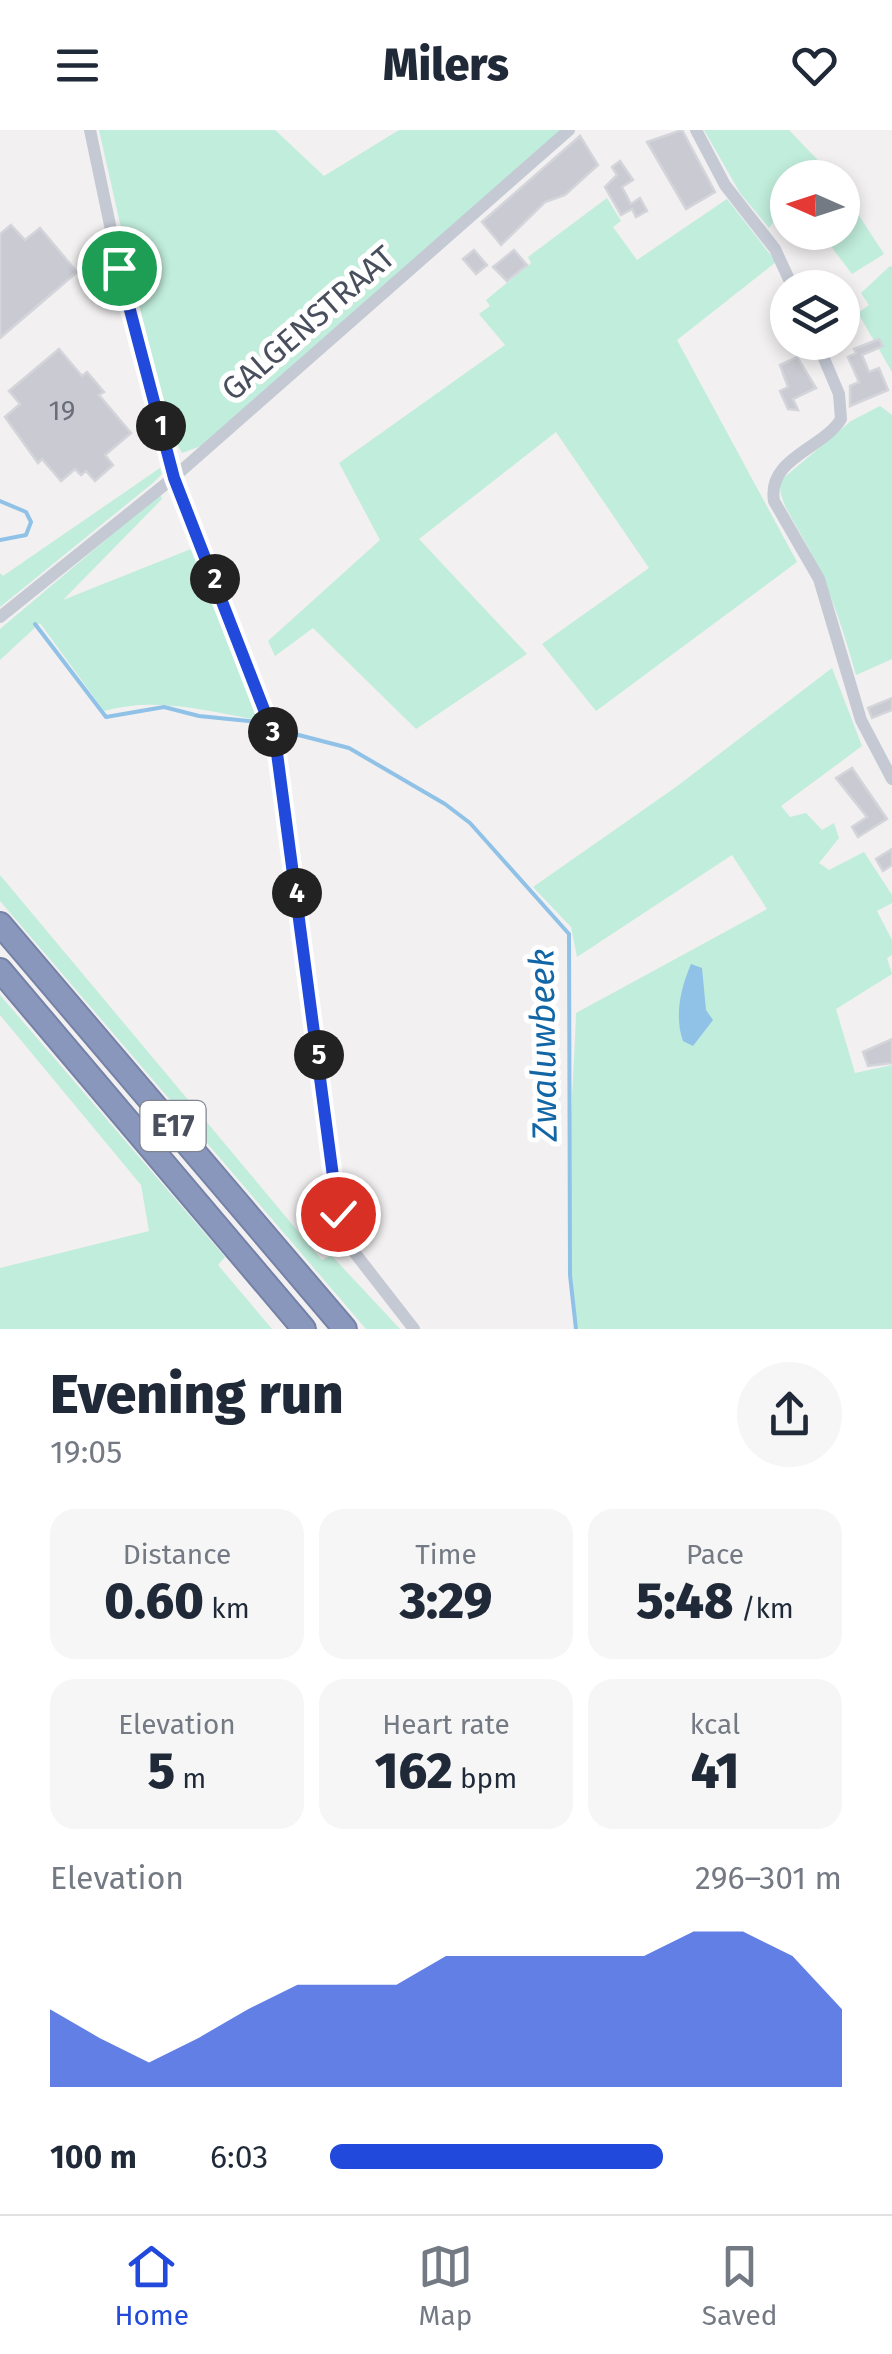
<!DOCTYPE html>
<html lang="en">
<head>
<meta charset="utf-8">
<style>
	body { margin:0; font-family:"Fira Sans",sans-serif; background:#f6f6f7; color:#1f2937; height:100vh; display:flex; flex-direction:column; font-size:38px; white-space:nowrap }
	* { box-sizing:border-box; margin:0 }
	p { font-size:32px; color:#747a83 }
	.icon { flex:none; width:55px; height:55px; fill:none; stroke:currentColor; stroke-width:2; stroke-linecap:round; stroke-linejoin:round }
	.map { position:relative; height:1199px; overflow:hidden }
	.details { display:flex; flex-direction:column; background:#fff; flex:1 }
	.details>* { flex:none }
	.needle { width:65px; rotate:273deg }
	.tools { position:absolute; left:770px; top:30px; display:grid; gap:20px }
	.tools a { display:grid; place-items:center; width:90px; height:90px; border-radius:50%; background:#fff; box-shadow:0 5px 15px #0003; font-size:50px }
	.pin { position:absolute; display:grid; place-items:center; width:85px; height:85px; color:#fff; margin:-42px; border:5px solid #fff; border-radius:50%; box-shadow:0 2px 10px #0007 }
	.km { position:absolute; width:50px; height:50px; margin:-25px; border-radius:50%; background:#222; color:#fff; font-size:28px; line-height:50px; text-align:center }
	.round { display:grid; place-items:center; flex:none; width:105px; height:105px; border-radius:52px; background:#f6f6f7 }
	.summary { display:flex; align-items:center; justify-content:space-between; height:170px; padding:0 50px }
	h1 { font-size:55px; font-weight:800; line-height:75px }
	.metrics { display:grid; grid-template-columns:repeat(3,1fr); gap:15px; height:170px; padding:10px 50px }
	.metrics div { display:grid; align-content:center; border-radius:25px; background:#f6f6f7; text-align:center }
	.metrics b { font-size:50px; font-weight:800 }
	.metrics small { font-size:28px; font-weight:400 }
	.metrics p { font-size:28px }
	.chart { height:280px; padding:20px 50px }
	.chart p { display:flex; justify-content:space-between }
	.chart svg { width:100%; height:180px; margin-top:10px; fill:#2149db; opacity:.7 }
	ul { padding:0 50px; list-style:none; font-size:32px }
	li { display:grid; grid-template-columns:160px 120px 1fr; align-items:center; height:75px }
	li i { height:25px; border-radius:12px; background:#2149db }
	header { display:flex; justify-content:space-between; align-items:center; height:130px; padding:0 50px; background:#fff; font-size:45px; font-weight:800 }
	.menu { display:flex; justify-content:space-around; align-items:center; height:140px; border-top:2px solid #e0e1e3; background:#fff; font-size:28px; color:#747a83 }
	.menu a { display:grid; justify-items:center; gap:5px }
	.menu .on { color:#2149db }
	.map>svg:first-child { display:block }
	.green { fill:#c1eddc }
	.water { fill:#90c2e8 }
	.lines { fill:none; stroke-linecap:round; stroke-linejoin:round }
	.stream { stroke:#90c2e8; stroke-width:4 }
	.building { fill:#cacbd2; stroke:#d4d5db; stroke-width:2.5 }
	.motorway-casing { stroke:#7582a8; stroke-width:26 }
	.minor { stroke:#c4c9d4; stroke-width:12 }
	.motorway { stroke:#8a97bc; stroke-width:22 }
	.route-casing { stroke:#fff; stroke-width:20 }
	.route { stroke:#2149db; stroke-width:12 }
	.labels { text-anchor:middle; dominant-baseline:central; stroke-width:10; stroke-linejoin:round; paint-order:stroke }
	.number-label { font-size:28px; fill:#696e7a }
	.shield { fill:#fff; stroke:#80848e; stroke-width:2.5 }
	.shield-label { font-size:30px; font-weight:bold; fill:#494f5d }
	.street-label { font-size:32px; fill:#494f5d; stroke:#fff }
	.water-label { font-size:35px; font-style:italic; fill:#1366a5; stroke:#fff }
</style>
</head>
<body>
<header><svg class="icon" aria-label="menu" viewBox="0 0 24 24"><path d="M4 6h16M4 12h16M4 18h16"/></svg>Milers<svg class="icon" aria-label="heart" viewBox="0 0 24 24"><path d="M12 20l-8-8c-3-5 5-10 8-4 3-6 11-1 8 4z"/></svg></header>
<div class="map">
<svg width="892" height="1199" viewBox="0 0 892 1199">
	<rect width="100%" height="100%" fill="#f2f0f0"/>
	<g class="green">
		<polygon points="99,0 275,0 324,46 399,0 562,0 201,316 182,323 165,293"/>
		<polygon points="704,0 789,0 834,47 788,48 787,73 769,98 740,63"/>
		<polygon points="843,61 884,124 852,144 821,103 842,102"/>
		<polygon points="607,68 621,91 613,97 637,130 727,69 776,132 677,210 797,432 596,581 542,514 649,438 556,302 419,409 527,524 416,599 313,498 275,526 268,511 380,410 339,333 505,215 479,184 490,176 486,170 531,133 528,127"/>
		<polygon points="890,136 892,137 892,242 858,183 869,175 861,163"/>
		<path d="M880,276l12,9v244l-36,16c-15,-54 -31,-101 -60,-149 -8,-15 -17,-27 -16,-45l71,-60z"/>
		<polygon points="160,338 162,344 154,352 0,477 0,443 3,446"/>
		<path d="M160,364l2,5 -99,101 128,-51 67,171c-50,-9 -103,-24 -154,-9l-64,-88 -40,37v-31z"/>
		<path d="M832,538l30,78 -81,60 9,11 16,-4 16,17 12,-7 5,15 -20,25 10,7 35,-18 28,43v8l-15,8 15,29v15l-5,3 5,16 -56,35 19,64 37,-8v264h-313c-22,-35 -4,-261 -3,-316l191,-104 -35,-54 -155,102 -6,-30 -38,-40 143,-100z"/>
		<polygon points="0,745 322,1130 331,1125 400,1199 366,1199 0,771"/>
		<polygon points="0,865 225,1127 218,1135 272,1199 0,1199 0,1138 149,1101 141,1055 0,885"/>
	</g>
	<path class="water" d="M691,834l11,4 4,42 7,10 -20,26 -10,-5c-9,-25 -2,-54 8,-77z"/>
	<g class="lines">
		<g class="stream">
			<polyline points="0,371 26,382 31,392 26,405 0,410"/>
			<polyline points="35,494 106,587 164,577 199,586 259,592"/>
			<polyline points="287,602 349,618 445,674 470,693 569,804 570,1145 576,1199"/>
		</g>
	</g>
	<g class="building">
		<polygon points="682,0 715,62 686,79 647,12"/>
		<polygon points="580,6 598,35 565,65 545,72 501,115 482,92"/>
		<polygon points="620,31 633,50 622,57 631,74 640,68 647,81 636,87 632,79 621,85 605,57 617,45 612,37"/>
		<polygon points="11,95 25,110 40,98 77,142 0,208 0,104"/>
		<polygon points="474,120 487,135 476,144 463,129"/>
		<polygon points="514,120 527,135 507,151 493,137"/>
		<polygon points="879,209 883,216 862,225 869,242 879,238 888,260 850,276 850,256 859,252 848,227 856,223 854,219"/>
		<polygon points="59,219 82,246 87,242 104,262 99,265 131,303 105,325 113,335 95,351 86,341 81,345 75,339 61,351 42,329 38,333 5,287 20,274 9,261"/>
		<polygon points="797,227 816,258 793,269 798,280 788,279 780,261 788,257 780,235"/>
		<polygon points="892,568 892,580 872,588 868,578"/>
		<polygon points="852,638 887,689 858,707 852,697 867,687 836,648"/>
		<polygon points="892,719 892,735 883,741 876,729"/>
		<polygon points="892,909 892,933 868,936 863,922"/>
	</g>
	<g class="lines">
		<defs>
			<g id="motorway">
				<polyline points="0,794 345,1199"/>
				<polyline points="0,840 304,1199"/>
			</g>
		</defs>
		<use href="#motorway" class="motorway-casing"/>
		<g class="minor">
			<polyline points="90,0 119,138 173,348 275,608 344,1109 414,1199"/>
			<polyline points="696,0 725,55 775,119 793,158"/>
			<path d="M817,212l22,52 2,25c-18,30 -74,39 -67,82l45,78 42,141 31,59"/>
			<polyline points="0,487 173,348 569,0"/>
		</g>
		<use href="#motorway" class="motorway"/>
	</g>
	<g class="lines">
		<defs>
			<polyline id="route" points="119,138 174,348 275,608 338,1084"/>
		</defs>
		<use href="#route" class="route-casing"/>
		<use href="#route" class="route"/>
	</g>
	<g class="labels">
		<g class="number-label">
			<text x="62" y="280">19</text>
		</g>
		<rect class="shield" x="140.5" y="971" width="65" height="50" rx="8"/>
		<g class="shield-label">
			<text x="173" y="996">E17</text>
		</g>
		<g class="street-label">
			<text transform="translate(308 193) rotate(-41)">GALGENSTRAAT</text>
		</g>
		<g class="water-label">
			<text transform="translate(543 915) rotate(-91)">Zwaluwbeek</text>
		</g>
	</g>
</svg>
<div class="tools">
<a><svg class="needle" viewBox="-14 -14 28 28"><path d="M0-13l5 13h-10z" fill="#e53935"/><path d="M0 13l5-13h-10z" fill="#747a83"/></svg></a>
<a><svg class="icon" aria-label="layers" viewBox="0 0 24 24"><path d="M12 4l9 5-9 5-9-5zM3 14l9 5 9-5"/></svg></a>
</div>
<div class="pin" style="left:119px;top:138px;background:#1e9e55"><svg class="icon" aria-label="arrive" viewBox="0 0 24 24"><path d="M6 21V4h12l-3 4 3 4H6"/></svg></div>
<div class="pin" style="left:338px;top:1084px;background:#d93025"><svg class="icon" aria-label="check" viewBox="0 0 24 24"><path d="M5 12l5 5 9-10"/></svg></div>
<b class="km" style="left:161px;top:296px">1</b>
<b class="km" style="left:215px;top:449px">2</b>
<b class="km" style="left:273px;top:602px">3</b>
<b class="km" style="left:297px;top:763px">4</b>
<b class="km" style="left:319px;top:925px">5</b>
</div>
<section class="details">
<div class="summary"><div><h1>Evening run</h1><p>19:05</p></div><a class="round"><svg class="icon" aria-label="share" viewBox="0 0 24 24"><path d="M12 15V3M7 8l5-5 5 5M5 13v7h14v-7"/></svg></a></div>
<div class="metrics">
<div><p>Distance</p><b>0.60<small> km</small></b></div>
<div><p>Time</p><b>3:29</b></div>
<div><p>Pace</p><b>5:48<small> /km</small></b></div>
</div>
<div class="metrics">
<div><p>Elevation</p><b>5<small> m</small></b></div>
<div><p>Heart rate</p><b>162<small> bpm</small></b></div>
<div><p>kcal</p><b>41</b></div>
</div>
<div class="chart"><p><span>Elevation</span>296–301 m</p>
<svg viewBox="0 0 160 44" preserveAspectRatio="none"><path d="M0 44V25L10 32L20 38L30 32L40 25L50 19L60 19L70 19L80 12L90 12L100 12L110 12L120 12L130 6L140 6L150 12L160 25V44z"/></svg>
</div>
<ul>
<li><b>100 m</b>6:03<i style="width:65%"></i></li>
</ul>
</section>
<nav class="menu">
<a class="on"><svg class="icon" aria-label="home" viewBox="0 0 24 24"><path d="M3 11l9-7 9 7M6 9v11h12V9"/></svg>Home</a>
<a><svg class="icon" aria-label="map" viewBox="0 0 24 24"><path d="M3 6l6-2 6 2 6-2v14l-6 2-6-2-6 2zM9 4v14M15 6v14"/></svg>Map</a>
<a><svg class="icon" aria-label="saved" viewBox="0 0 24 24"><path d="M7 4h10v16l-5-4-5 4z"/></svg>Saved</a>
</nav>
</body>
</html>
